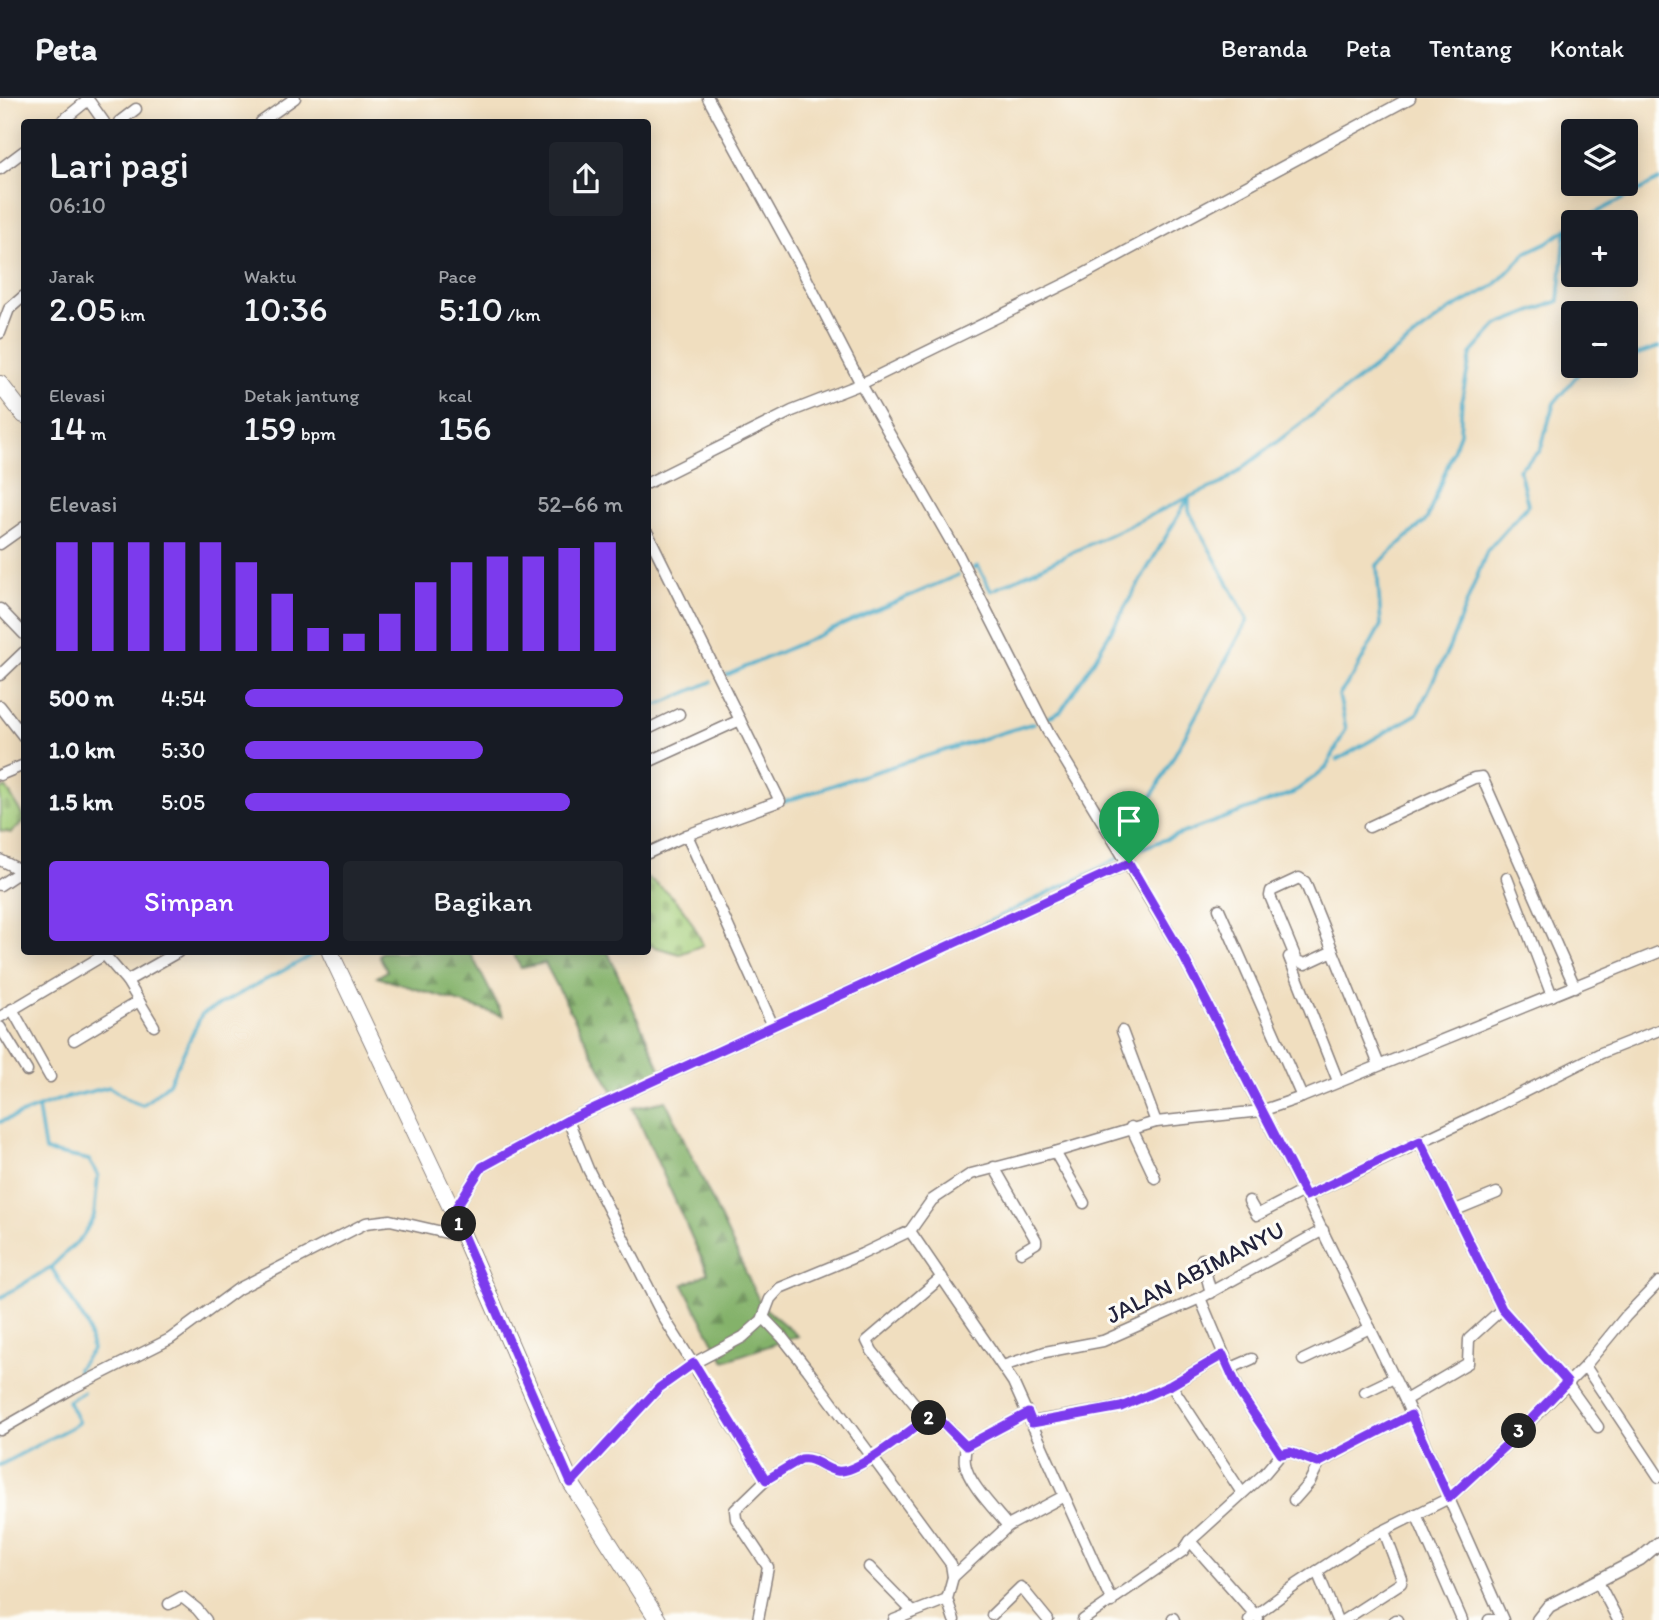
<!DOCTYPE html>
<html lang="id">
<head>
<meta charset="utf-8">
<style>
	body { margin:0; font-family:Itim,sans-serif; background:#20242c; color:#f1f3f6; height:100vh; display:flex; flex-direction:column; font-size:26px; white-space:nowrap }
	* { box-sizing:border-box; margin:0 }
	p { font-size:23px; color:#9ea1a6 }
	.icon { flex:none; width:38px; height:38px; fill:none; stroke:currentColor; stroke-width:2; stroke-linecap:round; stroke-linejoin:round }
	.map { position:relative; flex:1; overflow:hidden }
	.panel { position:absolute; left:21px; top:21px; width:630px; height:836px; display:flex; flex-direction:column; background:#171b24; border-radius:7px; box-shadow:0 4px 18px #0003 }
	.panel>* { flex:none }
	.buttons { position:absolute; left:1561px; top:21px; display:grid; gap:14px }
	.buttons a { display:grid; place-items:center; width:77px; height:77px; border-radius:7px; background:#171b24; box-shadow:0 4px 18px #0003; font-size:35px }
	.pin { position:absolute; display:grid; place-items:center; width:60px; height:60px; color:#fff; margin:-72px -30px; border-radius:50% 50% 50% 0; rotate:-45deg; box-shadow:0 0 7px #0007 }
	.pin .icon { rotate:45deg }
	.km { position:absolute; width:35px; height:35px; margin:-18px; border-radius:50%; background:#222; color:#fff; font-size:19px; line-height:35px; text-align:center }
	.round { display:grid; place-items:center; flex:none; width:74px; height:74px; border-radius:7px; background:#20242c }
	.headline { display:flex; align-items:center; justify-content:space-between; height:119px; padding:0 28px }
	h1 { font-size:38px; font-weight:600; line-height:52px }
	.figures { display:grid; grid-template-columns:repeat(3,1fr); gap:10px; height:119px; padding:7px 28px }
	.figures div { display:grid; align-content:center }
	.figures b { font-size:35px; font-weight:600 }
	.figures small { font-size:19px; font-weight:400 }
	.figures p { font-size:19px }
	.chart { height:196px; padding:14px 28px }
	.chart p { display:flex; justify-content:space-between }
	.chart svg { width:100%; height:126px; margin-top:7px; stroke:#7c3aed; stroke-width:6 }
	.button { display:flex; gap:14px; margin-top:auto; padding:14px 28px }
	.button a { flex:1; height:80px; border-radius:7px; background:#7c3aed; color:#fff; font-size:28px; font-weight:600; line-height:80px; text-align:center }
	.button a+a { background:#20242c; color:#f1f3f6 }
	ul { padding:0 28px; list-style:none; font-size:23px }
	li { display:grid; grid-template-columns:112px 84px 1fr; align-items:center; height:52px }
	li i { height:18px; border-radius:9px; background:#7c3aed }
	header { display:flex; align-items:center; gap:42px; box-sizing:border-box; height:98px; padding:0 35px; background:#171b24; border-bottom:2px solid #363941 }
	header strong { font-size:33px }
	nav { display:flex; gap:38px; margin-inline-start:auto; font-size:24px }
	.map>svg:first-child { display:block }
	.forest { fill:url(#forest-firs); stroke:#536a53; stroke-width:2 }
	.cemetery { fill:url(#cemetery-stones); stroke:#64785b; stroke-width:2 }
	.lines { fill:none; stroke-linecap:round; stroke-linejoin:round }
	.stream { stroke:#49acc9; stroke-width:3.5 }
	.minor-casing { stroke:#89807d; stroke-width:13 }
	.tertiary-casing { stroke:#89807d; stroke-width:15 }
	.primary-casing { stroke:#89807d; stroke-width:18 }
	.minor { stroke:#fff; stroke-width:10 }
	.tertiary { stroke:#fff; stroke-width:12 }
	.primary { stroke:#fff; stroke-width:16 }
	.route-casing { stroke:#fff; stroke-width:14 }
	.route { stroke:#7c3aed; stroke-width:9 }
	.labels { text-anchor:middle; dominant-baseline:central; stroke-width:6; stroke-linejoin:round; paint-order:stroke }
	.street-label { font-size:24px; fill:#22223b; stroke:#fdfcf7 }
</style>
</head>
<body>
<header>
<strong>Peta</strong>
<nav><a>Beranda</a><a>Peta</a><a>Tentang</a><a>Kontak</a></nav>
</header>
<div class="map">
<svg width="1659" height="1522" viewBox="0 0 1659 1522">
	<defs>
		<pattern id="forest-firs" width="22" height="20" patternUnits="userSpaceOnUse" patternTransform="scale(1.75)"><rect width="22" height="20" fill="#84b26b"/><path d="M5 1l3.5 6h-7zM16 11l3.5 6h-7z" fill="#6c9059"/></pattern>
		<pattern id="cemetery-stones" width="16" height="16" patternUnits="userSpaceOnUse" patternTransform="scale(1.75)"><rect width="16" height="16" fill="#a5cf7b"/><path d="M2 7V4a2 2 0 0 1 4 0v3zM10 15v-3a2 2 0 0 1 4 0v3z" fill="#8eb16b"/></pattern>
	</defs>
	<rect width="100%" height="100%" fill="#fdfcf7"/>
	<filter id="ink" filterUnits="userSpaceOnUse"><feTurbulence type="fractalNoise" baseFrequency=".0143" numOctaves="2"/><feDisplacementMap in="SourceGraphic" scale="14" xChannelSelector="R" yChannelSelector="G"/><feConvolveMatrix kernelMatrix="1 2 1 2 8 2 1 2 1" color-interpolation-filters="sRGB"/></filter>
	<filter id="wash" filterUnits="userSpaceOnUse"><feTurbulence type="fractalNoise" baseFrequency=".00686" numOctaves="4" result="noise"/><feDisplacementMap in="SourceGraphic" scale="28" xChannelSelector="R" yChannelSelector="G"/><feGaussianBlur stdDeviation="1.57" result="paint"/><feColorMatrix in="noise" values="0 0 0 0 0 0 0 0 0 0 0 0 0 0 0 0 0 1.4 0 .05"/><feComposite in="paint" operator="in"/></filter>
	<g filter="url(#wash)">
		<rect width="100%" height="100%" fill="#f0debf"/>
		<g class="forest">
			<polygon points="382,854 470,854 503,918 377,879 387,873 379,857"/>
			<polygon points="512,854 608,854 663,977 614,996 545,865 521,870"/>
			<polygon points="666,1003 761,1207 798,1238 724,1263 683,1187 708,1175 633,1010"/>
		</g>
		<g class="cemetery">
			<polygon points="6,689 24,720 24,723 11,735 0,733 0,692"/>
			<path d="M648,780c29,19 41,35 55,67l-23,9 -32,-9z"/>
		</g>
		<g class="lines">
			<g class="stream">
				<polyline points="1578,124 1659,82"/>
				<polyline points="1626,260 1659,249"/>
				<polyline points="974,470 978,468 991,493 1189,399 1189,413 1248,522 1150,702 1127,748"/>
				<polyline points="727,577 958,477"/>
				<polyline points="648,611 711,584"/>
				<polyline points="1045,621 1061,613 1093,564 1189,399 1223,385 1448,213 1494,188 1527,154 1548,144 1572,128"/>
				<polyline points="1337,662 1417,616 1449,550 1487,453 1528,407 1519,371 1540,353 1554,305 1580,274 1601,268"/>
				<polyline points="784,704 851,681 1034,625"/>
				<polyline points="1131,754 1293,695 1326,670 1346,631 1339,597 1353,578 1381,527 1377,467 1427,421 1460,335 1462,300 1471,256 1497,227 1559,203 1565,139 1573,127"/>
				<polyline points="975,830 1084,778 1122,758"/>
				<polyline points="38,1010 45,1053 89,1062 98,1078 94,1118 83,1138 51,1169 87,1227 92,1252 78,1270 79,1277"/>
				<polyline points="0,1024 61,1001 109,989 127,1001 143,1007 169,985 202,916 318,854"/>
				<polyline points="0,1200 51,1169"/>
				<polyline points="0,1367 79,1325 68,1303 83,1294"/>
			</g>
		</g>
	</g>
	<g filter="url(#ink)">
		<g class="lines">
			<defs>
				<g id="minor">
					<polyline points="87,0 104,24"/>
					<polyline points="708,0 798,164 861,286 958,456 1048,634 1181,854 1303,1093 1405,1302 1503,1522"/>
					<polyline points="61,24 88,2"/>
					<polyline points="119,24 136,11"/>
					<polyline points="261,24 295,0"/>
					<polyline points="0,71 24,53"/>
					<polyline points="0,235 9,211 24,198"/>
					<polyline points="648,385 792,313 861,286 1071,183 1410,0"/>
					<polyline points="648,436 740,622"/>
					<polyline points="0,446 24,429"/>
					<polyline points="0,511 24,536"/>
					<polyline points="0,577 24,554"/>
					<polyline points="0,608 24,639"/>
					<polyline points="648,631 679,616"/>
					<polyline points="648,664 740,622 780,703 687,737 648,755"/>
					<polyline points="0,677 24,667"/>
					<polyline points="1369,729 1474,680 1482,679 1575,889"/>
					<polyline points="687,737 773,928"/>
					<polyline points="0,762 22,773"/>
					<polyline points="1507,780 1552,898"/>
					<polyline points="0,787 24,771"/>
					<polyline points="1219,811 1302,999"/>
					<polyline points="1333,853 1305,866 1297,863 1270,798 1271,793 1299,780 1305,784 1379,967"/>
					<polyline points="102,854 127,883 178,854"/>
					<polyline points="1289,859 1338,983"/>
					<polyline points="139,903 154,928"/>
					<polyline points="12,911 50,979"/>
					<polyline points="0,919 104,857"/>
					<polyline points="0,929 27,973"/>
					<polyline points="1122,933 1156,1024"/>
					<polyline points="74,942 139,903 127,883"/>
					<polyline points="568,1022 588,1071 664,1220 766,1382"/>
					<polyline points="1131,1029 1155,1080"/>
					<polyline points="1420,1043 1502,1211 1561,1277 1598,1329"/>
					<polyline points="1055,1054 1084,1105"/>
					<polyline points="994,1069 1036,1142 1036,1145 1021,1154"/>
					<polyline points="1306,1098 1492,1010 1601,955 1659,932"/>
					<polyline points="1249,1103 1257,1117 1303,1093"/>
					<polyline points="1453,1113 1497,1095"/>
					<polyline points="453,1114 482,1069 568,1022 1129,765"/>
					<polyline points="910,1133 932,1102 971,1076 1055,1054 1156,1024 1261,1013 1302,999 1659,854"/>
					<polyline points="910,1133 1013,1284 1112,1504"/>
					<polyline points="1202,1161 1211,1195"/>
					<polyline points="1200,1200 1241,1297 1281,1356 1290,1354 1319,1365"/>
					<polyline points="764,1220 782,1239 808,1272 951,1466 953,1479 947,1501 894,1522"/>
					<polyline points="1303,1262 1370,1230"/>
					<polyline points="1003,1268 1045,1254 1103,1243 1200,1200 1323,1132"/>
					<polyline points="1585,1268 1659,1379"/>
					<polyline points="1229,1271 1252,1261"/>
					<polyline points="1171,1287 1242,1395"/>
					<polyline points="1365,1294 1394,1280"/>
					<polyline points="1405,1302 1468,1265 1469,1241 1502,1211"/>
					<polyline points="926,1320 872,1253 867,1243 942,1179"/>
					<polyline points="1032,1324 1121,1309 1171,1287 1223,1257"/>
					<polyline points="0,1332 73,1290 170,1241 238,1191 366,1125 390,1122 464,1139"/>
					<path d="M966,1348c-1,6 -2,12 -1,17 2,19 31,48 43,63"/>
					<polyline points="571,1385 659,1290 694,1265 743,1239 762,1222 770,1201 780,1190 862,1156 910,1133"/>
					<polyline points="1294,1402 1309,1385 1319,1365 1411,1317"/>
					<polyline points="1416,1416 1462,1522"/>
					<polyline points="1190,1443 1258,1520"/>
					<polyline points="869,1469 913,1514"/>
					<polyline points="1317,1473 1337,1522"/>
					<polyline points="953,1479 1008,1428 1064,1398"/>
					<polyline points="1598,1484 1618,1522"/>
					<polyline points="947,1501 954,1522"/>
					<polyline points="169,1506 182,1499 197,1511 206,1522"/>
					<polyline points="992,1517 1021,1489 1048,1522"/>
					<polyline points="1173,1520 1174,1522"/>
					<path d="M758,1522l10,-53 -32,-48 -1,-9 31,-30 35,-21c15,-3 22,10 36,12 19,4 73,-40 89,-53l6,-1 10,5 24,24 62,-33"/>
					<polyline points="1083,1522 1183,1453 1190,1443 1265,1375 1281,1356"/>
					<polyline points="1249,1522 1296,1487 1363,1443 1449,1400 1507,1346 1585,1268 1626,1218 1659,1184"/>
					<polyline points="1344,1522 1401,1485 1402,1481 1384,1433"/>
					<polyline points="1395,1522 1397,1522"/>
					<polyline points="1489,1522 1495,1522"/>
				</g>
				<polyline id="tertiary" points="1538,1522 1549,1508 1640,1461 1659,1445"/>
				<g id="primary">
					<polyline points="0,286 24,317"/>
					<polyline points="330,854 453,1114 571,1385 658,1522"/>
				</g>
			</defs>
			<use href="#minor" class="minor-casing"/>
			<use href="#tertiary" class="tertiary-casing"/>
			<use href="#primary" class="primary-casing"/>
			<use href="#minor" class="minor"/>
			<use href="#tertiary" class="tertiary"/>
			<use href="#primary" class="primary"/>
		</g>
	</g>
	<g class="lines" filter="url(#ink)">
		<defs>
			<path id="route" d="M1129,765l52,89 125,244 114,-55 82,168 65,73 -60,62 -58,54 -38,-83 -93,48 -28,-11 -9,2 -40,-59 -18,-40 -52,30 -50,22 -89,16 -4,-10 -62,33 -24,-24 -10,-5 -6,2c-17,12 -70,56 -89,52 -14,-2 -21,-14 -36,-12l-35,21 -72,-117 -35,25 -88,95 -118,-271 29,-45 86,-47z"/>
		</defs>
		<use href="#route" class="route-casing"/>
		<use href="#route" class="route"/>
	</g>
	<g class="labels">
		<g class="street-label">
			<text transform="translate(1195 1174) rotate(-27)">JALAN ABIMANYU</text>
		</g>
	</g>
</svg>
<div class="buttons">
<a><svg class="icon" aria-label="layers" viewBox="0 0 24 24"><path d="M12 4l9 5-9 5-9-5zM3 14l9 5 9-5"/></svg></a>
<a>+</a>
<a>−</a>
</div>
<div class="pin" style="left:1129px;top:765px;background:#1e9e55"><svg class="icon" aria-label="arrive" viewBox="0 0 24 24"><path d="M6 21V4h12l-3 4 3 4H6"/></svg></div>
<b class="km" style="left:459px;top:1126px">1</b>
<b class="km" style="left:929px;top:1320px">2</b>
<b class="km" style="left:1519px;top:1333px">3</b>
<section class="panel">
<div class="headline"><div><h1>Lari pagi</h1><p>06:10</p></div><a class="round"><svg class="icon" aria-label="share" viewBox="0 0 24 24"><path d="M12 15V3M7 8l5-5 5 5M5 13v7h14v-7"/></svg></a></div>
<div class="figures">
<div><p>Jarak</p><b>2.05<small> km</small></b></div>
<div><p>Waktu</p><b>10:36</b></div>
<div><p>Pace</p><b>5:10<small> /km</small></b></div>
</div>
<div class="figures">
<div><p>Elevasi</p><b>14<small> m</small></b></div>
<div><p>Detak jantung</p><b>159<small> bpm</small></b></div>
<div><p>kcal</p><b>156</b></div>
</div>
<div class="chart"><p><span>Elevasi</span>52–66 m</p>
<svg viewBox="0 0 160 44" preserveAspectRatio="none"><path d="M5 44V6M15 44V6M25 44V6M35 44V6M45 44V6M55 44V13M65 44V24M75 44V36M85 44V38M95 44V31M105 44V20M115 44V13M125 44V11M135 44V11M145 44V8M155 44V6"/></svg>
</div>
<ul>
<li><b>500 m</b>4:54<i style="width:100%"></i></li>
<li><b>1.0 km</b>5:30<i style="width:63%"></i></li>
<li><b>1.5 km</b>5:05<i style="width:86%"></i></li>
</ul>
<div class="button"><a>Simpan</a><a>Bagikan</a></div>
</section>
</div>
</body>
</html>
